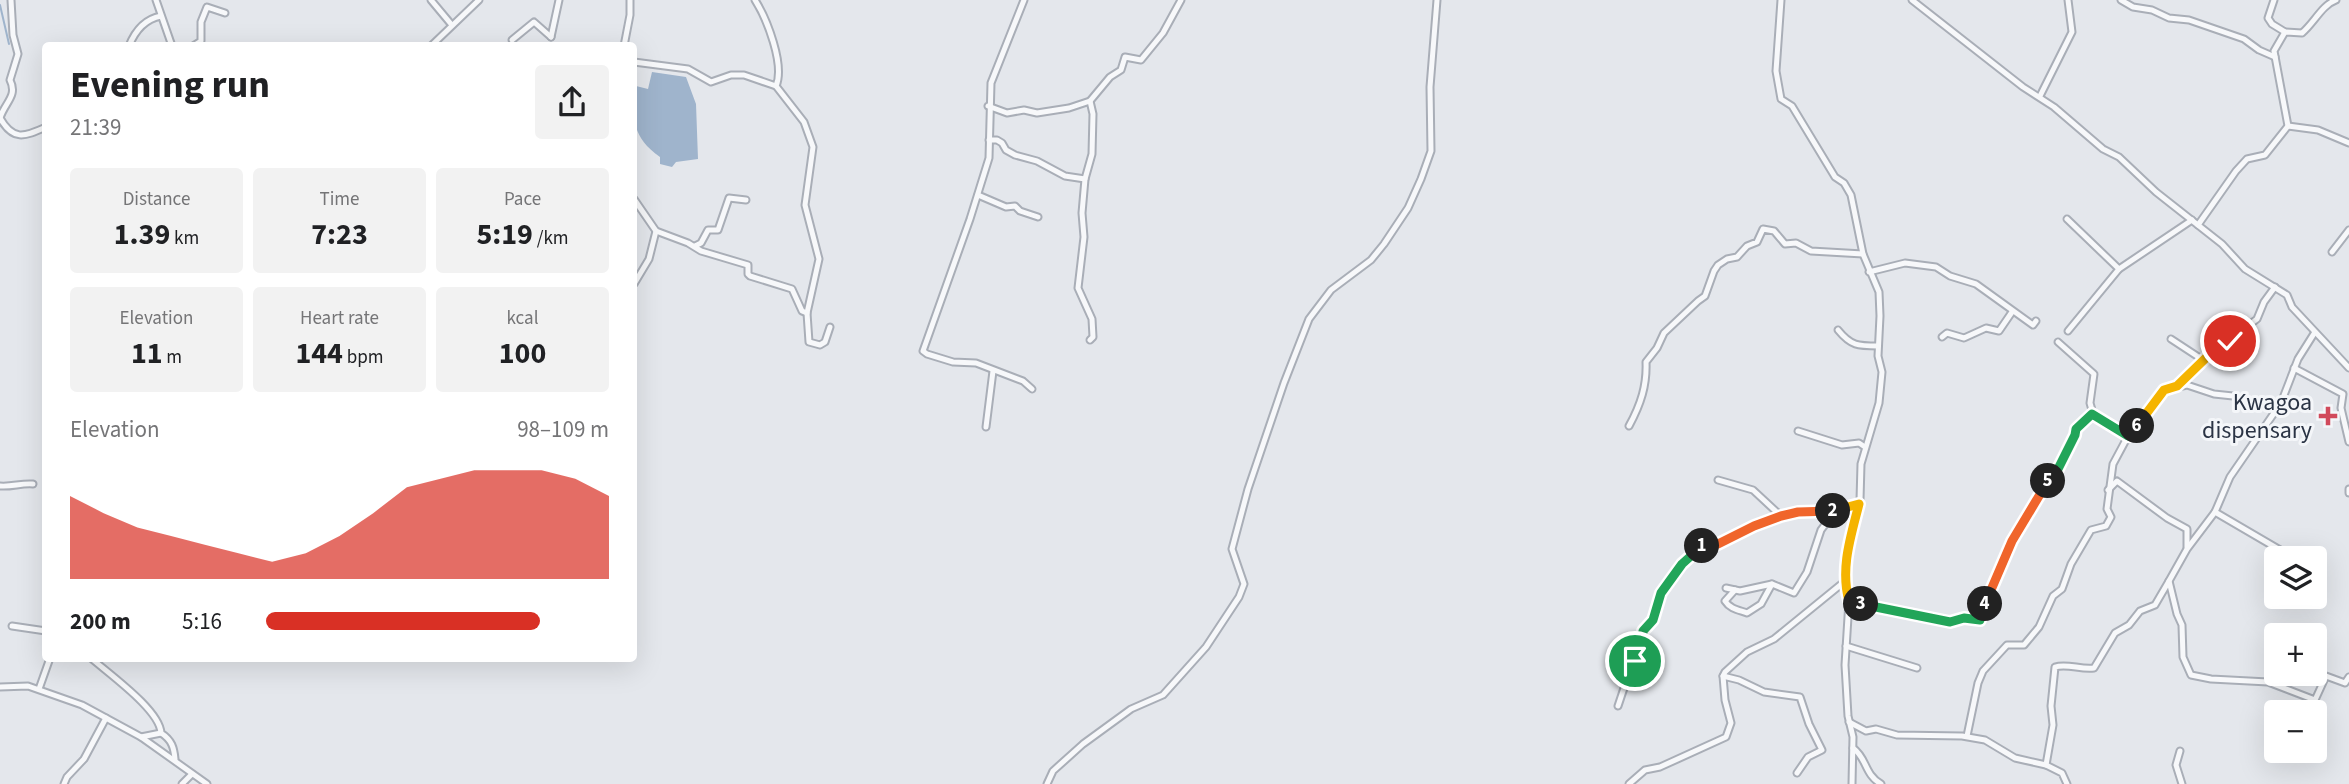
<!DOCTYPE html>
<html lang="en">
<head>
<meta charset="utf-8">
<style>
	body { margin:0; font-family:"Source Sans 3",sans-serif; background:#f2f2f2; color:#202124; height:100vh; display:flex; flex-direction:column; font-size:26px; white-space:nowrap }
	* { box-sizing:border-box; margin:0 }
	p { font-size:23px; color:#757577 }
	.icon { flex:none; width:38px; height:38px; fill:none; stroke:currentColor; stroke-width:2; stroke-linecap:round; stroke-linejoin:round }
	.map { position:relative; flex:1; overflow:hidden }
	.drawer { position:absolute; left:42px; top:42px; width:595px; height:620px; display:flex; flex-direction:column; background:#fff; border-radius:7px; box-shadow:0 7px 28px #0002 }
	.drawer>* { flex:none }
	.controls { position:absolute; left:2264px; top:546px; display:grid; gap:14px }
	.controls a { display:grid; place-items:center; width:63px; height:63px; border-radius:7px; background:#fff; box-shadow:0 7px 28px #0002; font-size:35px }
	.pin { position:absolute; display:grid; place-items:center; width:60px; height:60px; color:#fff; margin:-30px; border:4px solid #fff; border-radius:50%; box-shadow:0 2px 7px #0007 }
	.km { position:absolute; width:35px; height:35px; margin:-18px; border-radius:50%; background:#222; color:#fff; font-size:19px; line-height:35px; text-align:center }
	.round { display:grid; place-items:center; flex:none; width:74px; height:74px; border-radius:7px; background:#f2f2f2 }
	.summary { display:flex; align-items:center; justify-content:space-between; height:119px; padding:0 28px }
	h1 { font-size:38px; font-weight:700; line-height:52px }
	.metrics { display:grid; grid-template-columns:repeat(3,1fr); gap:10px; height:119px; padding:7px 28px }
	.metrics div { display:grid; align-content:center; border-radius:7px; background:#f2f2f2; text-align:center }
	.metrics b { font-size:30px; font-weight:700 }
	.metrics small { font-size:19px; font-weight:400 }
	.metrics p { font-size:19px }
	.chart { height:196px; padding:14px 28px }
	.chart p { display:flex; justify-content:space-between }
	.chart svg { width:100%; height:126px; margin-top:7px; fill:#d93025; opacity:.7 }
	ul { padding:0 28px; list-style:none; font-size:23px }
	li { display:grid; grid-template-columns:112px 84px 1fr; align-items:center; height:52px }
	li i { height:18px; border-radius:9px; background:#d93025 }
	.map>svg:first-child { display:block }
	.water { fill:#9fb4cc }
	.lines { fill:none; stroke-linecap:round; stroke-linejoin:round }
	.stream { stroke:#9fb4cc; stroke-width:2 }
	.minor-casing { stroke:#a9aeb7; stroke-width:9 }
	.minor { stroke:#f7f8fa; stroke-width:5 }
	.split-1-casing { stroke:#fff; stroke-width:14 }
	.split-2-casing { stroke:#fff; stroke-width:14 }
	.split-3-casing { stroke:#fff; stroke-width:14 }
	.split-4-casing { stroke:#fff; stroke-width:14 }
	.split-5-casing { stroke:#fff; stroke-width:14 }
	.split-6-casing { stroke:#fff; stroke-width:14 }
	.split-7-casing { stroke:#fff; stroke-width:14 }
	.split-1 { stroke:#22a559; stroke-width:9 }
	.split-2 { stroke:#f0652b; stroke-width:9 }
	.split-3 { stroke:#f5b400; stroke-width:9 }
	.split-4 { stroke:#22a559; stroke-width:9 }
	.split-5 { stroke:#f0652b; stroke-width:9 }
	.split-6 { stroke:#22a559; stroke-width:9 }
	.split-7 { stroke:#f5b400; stroke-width:9 }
	.poi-dot { fill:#d1495b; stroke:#f4f6f9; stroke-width:2.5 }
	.labels { text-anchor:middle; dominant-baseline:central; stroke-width:6; stroke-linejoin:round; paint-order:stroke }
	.poi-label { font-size:24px; fill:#2b3445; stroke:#f4f6f9; text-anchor:end }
</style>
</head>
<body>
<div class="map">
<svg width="2349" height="784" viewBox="0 0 2349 784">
	<rect width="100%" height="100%" fill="#e4e7ec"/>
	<path class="water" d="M652,72l34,5 10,27 2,55 -22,3 -4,5 -12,-3v-7c-28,-20 -27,-37 -26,-70l2,-1 12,3z"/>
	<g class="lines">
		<polyline class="stream" points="0,5 9,44"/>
		<defs>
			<g id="minor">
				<polyline points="156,0 172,46"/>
				<polyline points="431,0 451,24"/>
				<path d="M755,0c12,19 30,65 21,86l28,36 9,25 -8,58 14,54 -12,54 2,29 11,3 5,-3 5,-15"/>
				<polyline points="1024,0 991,83 989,158 970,219 923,351 927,354 953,362 976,363 1023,381 1032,389"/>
				<polyline points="1781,0 1776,71 1781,99 1792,106 1835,177 1844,183 1851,195 1863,254 1879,292 1880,316 1878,356 1882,372 1879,403 1861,464 1860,500 1848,545 1844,582 1849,601 1845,665 1848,716 1853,737 1852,784"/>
				<polyline points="1912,0 2023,87 2054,107 2103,149 2119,157 2156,192 2222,244 2245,269 2287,295 2292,307 2349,368"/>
				<polyline points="2121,0 2133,7 2152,10 2169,18 2189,20 2244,39 2259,50 2275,57"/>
				<polyline points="2274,0 2268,18 2272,24 2285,32"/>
				<polyline points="551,37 559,0"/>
				<polyline points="512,40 534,22 551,37"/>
				<path d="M129,46c6,-15 16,-27 32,-30"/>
				<polyline points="193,46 201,41 201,22 207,7 225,13"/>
				<polyline points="431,46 479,0"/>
				<polyline points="624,46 630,15 630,0"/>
				<polyline points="634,62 688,69 711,82 731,75 744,75 776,86"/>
				<polyline points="2040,96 2072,32 2068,0"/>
				<polyline points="1090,101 1093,114 1092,154 1085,179 1082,213 1084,237 1078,288 1092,319 1093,337 1090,340"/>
				<polyline points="988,106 1007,113 1024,110 1037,113 1069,108 1090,101 1110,77 1121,70 1125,57 1141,60 1163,33 1181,0"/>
				<path d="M0,118c5,-16 18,-22 10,-38l8,-26 -5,-19 -2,-35"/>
				<path d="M0,118c13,23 24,19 46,9"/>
				<polyline points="2288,126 2318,130 2349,143"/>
				<polyline points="989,140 997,140 1002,143 1006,150 1015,155 1037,161 1065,176 1085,179"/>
				<polyline points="978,195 1006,207 1015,206 1020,211 1038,217"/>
				<polyline points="634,199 656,231 649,259 634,284"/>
				<polyline points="2067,219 2119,269 2192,220"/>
				<path d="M2198,225l38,-54 11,-12 18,-4 23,-29 -14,-75 11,-19 17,1c12,-10 20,-28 34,-33"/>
				<polyline points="656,231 688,243 701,251 748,265 748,274 750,276 792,289 802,311 807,313"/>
				<polyline points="695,246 701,243 708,230 718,230 729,198 746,200"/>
				<polyline points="2332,252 2349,230"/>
				<polyline points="1869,272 1905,263 1936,267 1950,276 1976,284 2033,325 2036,321"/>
				<path d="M1838,330c13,16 20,16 40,16"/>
				<polyline points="2068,331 2119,269"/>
				<polyline points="1942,337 1947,333 1964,338 1986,328 1999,331 2012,312"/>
				<polyline points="2171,339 2203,360 2257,319 2264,302 2275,287"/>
				<polyline points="2058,342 2094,374 2090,403 2094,417 2128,436"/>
				<polyline points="2294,368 2343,394 2341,408 2349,442"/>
				<polyline points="2178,385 2203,360"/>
				<path d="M1629,426c12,-22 18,-41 17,-64l11,-14 7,-15 34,-32 7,-5 9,-25 4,-6 9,-6 10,-2 10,-11 10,-4 6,-13 11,2 11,13 11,-1 15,8 52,3"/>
				<polyline points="986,427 993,371"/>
				<polyline points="1798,431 1842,445 1859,443 1865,447"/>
				<polyline points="1718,480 1753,490 1781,516"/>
				<path d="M0,486c12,1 21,-3 33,-2"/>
				<polyline points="2349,489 2349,493"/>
				<polyline points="2108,490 2117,481 2167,518 2187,529 2187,547"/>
				<polyline points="2215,512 2187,549 2169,581 2177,614 2182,625 2183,657 2191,675 2211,679 2268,682 2315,700 2326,676 2345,683 2349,677"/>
				<polyline points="2280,550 2215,512 2230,477 2281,403 2298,359 2315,332"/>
				<polyline points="1726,588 1740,591 1772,584"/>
				<path d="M1735,590l-10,11c5,8 14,9 22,12l14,-9 11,-20 22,9 13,-21 14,-42 15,-20"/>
				<path d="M1849,601c32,8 65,17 98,20 11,1 21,-3 33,-1l32,-79 32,-57 13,-13 18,-36 1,-6 16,-15"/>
				<polyline points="12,626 46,631"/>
				<polyline points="1846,646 1917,668"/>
				<path d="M91,658c18,16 69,52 70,75 11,7 13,15 14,26"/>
				<polyline points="1723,676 1739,680 1764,692 1800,697 1809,724 1822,750 1808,757 1797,773"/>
				<polyline points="0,687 28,686 82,705 141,737 207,784"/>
				<polyline points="39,689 50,658"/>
				<polyline points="1618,706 1631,667 1641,653 1643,631 1653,619 1661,593 1682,564 1695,552 1703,546 1718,544 1754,526 1781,516 1798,512 1836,510 1859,504"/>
				<polyline points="1849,722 1866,731 1876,729 1897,735 1962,736 1985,740 2015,758 2046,765 2062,773 2067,784"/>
				<polyline points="1967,736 1978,683 1983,671 2007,645 2024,645 2039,627 2053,596 2062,589 2071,564 2091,530 2106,526 2111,517 2107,509 2113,464 2128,436 2164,390 2187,385 2214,394 2233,396 2250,403 2281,403"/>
				<polyline points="141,737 161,733"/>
				<path d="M1853,748c14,10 11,26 28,36"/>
				<polyline points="2180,751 2176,765 2182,784"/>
				<path d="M2046,765l7,-40 -2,-19 4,-39c12,-4 26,3 39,1l21,-35 14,-8 11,-14 15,-6 14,-24"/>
				<polyline points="64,784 67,777 84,759 106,718"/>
				<polyline points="182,784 192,774"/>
				<polyline points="1047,784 1053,771 1083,744 1131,709 1163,695 1206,647 1239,597 1244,584 1232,549 1248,489 1284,383 1309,319 1331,290 1371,260 1384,244 1408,208 1421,179 1431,151 1430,87 1437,0"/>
				<polyline points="1629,784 1645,770 1660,767 1726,737 1731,723 1725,700 1723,676 1725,672 1747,652 1774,639 1844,582"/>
			</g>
		</defs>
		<use href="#minor" class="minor-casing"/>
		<use href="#minor" class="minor"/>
	</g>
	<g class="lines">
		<defs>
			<polyline id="split-1" points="1635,661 1641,653 1643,631 1653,620 1661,593 1682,564 1702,546"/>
			<polyline id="split-2" points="1702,546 1718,544 1754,526 1781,516 1798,512 1833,511"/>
			<path id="split-3" d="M1833,511l26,-7c-8,32 -19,64 -10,97l12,3"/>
			<polyline id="split-4" points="1861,604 1950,622 1964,618 1980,620 1985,604"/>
			<polyline id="split-5" points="1985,604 2012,541 2048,481"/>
			<polyline id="split-6" points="2048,481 2057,471 2075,435 2076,429 2092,414 2128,436 2137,426"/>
			<polyline id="split-7" points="2137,426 2164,390 2177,386 2212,352 2230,341"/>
		</defs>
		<use href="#split-1" class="split-1-casing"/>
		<use href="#split-2" class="split-2-casing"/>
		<use href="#split-3" class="split-3-casing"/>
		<use href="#split-4" class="split-4-casing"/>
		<use href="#split-5" class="split-5-casing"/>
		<use href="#split-6" class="split-6-casing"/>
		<use href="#split-7" class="split-7-casing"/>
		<use href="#split-1" class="split-1"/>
		<use href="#split-2" class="split-2"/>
		<use href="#split-3" class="split-3"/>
		<use href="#split-4" class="split-4"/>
		<use href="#split-5" class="split-5"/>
		<use href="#split-6" class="split-6"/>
		<use href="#split-7" class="split-7"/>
	</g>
	<path class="poi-dot" d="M2324.5 405.5h7v7h7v7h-7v7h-7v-7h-7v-7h7z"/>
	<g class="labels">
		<g class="poi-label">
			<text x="2312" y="402">Kwagoa<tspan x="2312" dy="28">dispensary</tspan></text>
		</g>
	</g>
</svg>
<div class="controls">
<a><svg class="icon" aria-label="layers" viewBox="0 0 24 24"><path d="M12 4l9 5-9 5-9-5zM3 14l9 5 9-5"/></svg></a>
<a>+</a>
<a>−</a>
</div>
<div class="pin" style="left:1635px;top:661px;background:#1e9e55"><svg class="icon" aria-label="arrive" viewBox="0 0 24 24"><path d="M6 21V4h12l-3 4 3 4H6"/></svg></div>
<div class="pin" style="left:2230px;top:341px;background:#d93025"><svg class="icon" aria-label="check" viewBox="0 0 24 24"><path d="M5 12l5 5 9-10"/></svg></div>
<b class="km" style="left:1702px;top:546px">1</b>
<b class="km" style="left:1833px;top:511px">2</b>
<b class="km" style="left:1861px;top:604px">3</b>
<b class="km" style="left:1985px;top:604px">4</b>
<b class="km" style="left:2048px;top:481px">5</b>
<b class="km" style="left:2137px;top:426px">6</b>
<section class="drawer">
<div class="summary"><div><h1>Evening run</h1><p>21:39</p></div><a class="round"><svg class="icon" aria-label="share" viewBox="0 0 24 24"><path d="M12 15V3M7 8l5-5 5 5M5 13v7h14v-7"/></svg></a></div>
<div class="metrics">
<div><p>Distance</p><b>1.39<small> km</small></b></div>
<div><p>Time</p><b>7:23</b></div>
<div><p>Pace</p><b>5:19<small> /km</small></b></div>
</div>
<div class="metrics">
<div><p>Elevation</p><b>11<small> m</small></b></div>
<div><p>Heart rate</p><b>144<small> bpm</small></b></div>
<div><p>kcal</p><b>100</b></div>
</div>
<div class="chart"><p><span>Elevation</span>98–109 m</p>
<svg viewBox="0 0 160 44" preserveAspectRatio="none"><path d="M0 44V15L10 21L20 26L30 29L40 32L50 35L60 38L70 35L80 29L90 21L100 12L110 9L120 6L130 6L140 6L150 9L160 15V44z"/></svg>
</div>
<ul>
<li><b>200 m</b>5:16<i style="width:80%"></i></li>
</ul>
</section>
</div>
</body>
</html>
